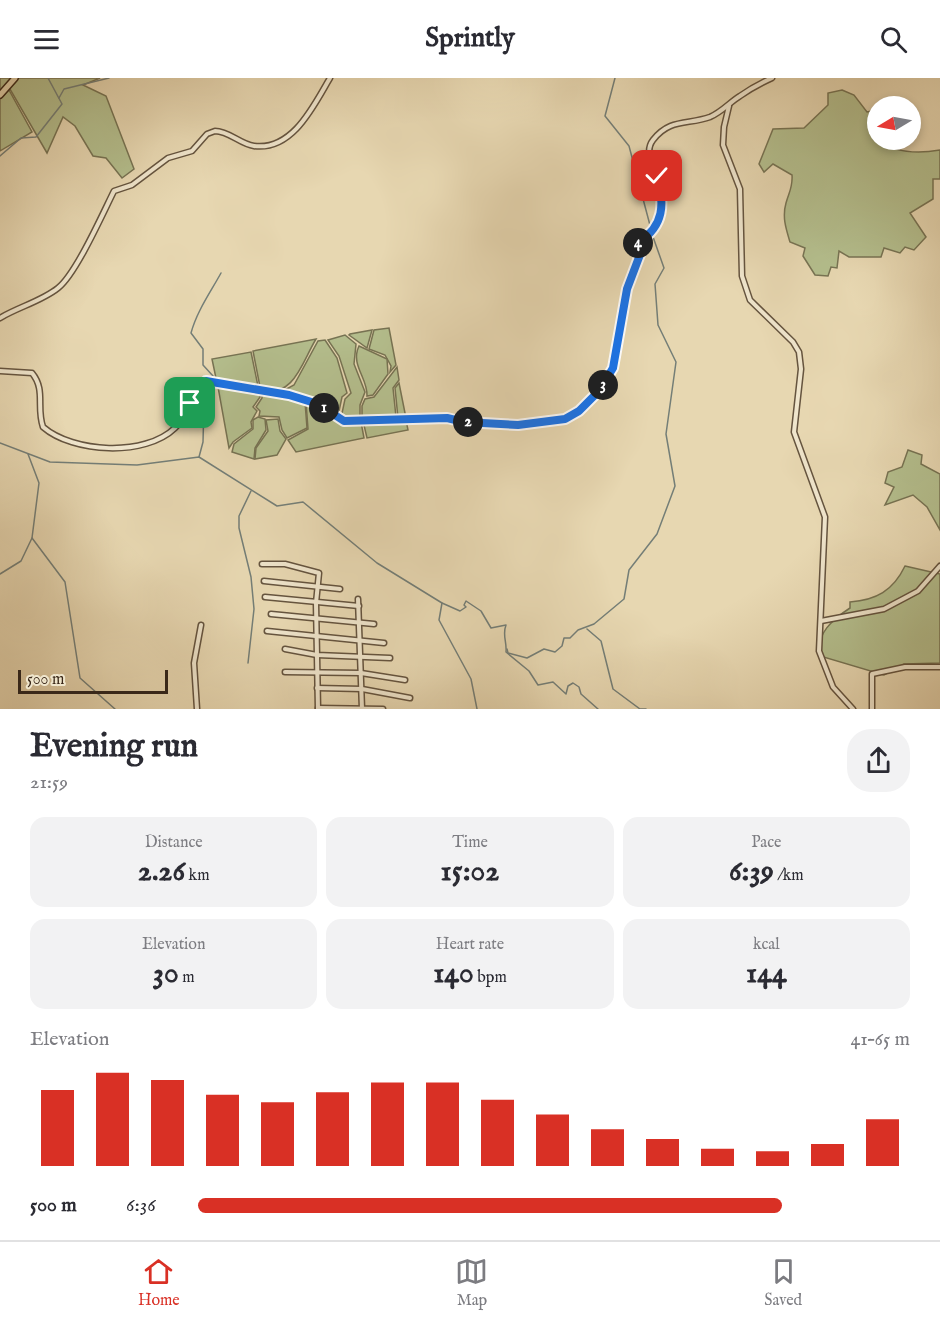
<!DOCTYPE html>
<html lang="en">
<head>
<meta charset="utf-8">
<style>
	body { margin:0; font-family:"IM FELL English",serif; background:#f2f2f3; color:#2b2b33; height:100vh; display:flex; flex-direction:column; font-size:22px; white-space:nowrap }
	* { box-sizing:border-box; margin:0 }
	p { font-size:20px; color:#7c7c81 }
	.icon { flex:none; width:33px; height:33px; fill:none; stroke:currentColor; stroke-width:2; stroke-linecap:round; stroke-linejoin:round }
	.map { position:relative; height:631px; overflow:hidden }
	.side { display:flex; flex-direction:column; background:#fff; flex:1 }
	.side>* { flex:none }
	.needle { width:39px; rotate:260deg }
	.tools { position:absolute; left:867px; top:18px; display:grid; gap:12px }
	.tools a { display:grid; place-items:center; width:54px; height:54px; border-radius:50%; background:#fff; box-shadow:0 3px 9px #0003; font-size:30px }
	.scale { position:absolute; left:18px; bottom:15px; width:150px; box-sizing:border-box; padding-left:6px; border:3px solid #3a2819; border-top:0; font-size:16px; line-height:21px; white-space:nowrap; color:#3a2819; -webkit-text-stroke:4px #efe5cc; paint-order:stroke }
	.pin { position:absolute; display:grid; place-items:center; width:51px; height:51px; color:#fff; margin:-26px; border-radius:12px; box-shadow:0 3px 9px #0006 }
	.km { position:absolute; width:30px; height:30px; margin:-15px; border-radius:50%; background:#222; color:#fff; font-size:16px; line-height:30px; text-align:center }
	.round { display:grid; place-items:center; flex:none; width:63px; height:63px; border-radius:24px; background:#f2f2f3 }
	.overview { display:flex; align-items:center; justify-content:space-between; height:102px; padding:0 30px }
	h1 { font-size:33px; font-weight:700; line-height:45px }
	.stats { display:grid; grid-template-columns:repeat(3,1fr); gap:9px; height:102px; padding:6px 30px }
	.stats div { display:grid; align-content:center; border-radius:15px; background:#f2f2f3; text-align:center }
	.stats b { font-size:30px; font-weight:700 }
	.stats small { font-size:16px; font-weight:400 }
	.stats p { font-size:16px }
	.chart { height:168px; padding:12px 30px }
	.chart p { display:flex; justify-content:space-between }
	.chart svg { width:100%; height:108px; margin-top:6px; stroke:#d93025; stroke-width:6 }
	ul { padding:0 30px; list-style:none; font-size:20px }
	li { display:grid; grid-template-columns:96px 72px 1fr; align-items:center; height:45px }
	li i { height:15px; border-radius:8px; background:#d93025 }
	header { display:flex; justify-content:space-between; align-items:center; height:78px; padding:0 30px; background:#fff; font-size:27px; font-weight:700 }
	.dock { display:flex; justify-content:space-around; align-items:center; height:84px; border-top:2px solid #e1e1e2; background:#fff; font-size:16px; color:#7c7c81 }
	.dock a { display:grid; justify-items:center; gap:3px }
	.dock .selected { color:#d93025 }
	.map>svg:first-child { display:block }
	.green { fill:#b4be8d; stroke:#777353; stroke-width:1.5 }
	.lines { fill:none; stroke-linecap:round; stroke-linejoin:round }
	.stream { stroke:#747e77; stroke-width:1.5 }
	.minor-casing { stroke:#65543f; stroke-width:7 }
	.major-casing { stroke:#3a2819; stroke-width:8 }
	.minor { stroke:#efe5cc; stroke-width:4 }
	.major { stroke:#e7d7b1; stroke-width:5 }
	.route-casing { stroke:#fff; stroke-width:12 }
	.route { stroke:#1a73e8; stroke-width:8 }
</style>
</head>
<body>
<header><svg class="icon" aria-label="menu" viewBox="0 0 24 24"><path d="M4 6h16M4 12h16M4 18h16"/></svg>Sprintly<svg class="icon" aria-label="search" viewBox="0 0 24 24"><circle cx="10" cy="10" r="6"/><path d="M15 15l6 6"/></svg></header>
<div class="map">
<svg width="940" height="631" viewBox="0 0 940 631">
	<rect width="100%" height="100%" fill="#e7d7b1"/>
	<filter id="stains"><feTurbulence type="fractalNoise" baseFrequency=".00333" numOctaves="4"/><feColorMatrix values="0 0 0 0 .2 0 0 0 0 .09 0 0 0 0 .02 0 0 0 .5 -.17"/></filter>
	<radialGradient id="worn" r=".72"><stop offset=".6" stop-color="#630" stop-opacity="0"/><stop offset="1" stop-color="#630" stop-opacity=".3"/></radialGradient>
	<g class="green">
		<polygon points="0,0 100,0 83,7 106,18 134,91 122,100 106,80 93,78 75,48 63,39 47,75 10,11 0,18"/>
		<polygon points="9,12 32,54 0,73 0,20"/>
		<path d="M842,12l12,5 13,17 10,-2 1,30c17,13 39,14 62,10v29h-7v20l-23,14 16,24 -12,13 -9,-3 -5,6 -16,-5 -3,9h-32l-10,-6 -2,17 -6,-1 -3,9 -13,-1 -12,-19 2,-8 -15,-6c-4,-13 -8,-25 -4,-39 3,-11 7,-16 6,-28l-19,-11 -9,8 -5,-8 14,-35 31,-1 24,-23v-12z"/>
		<polygon points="389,250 396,287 390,294 391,288 385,277 369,271 374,252"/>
		<polygon points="372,252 367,270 349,257 350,256"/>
		<polygon points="345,257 356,266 354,286 365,314 360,327 360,341 341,340 345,321 351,315 339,278 328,262"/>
		<path d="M316,261c-15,25 -21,57 -55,53l-8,-41z"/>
		<polygon points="325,262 337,280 347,315 342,319 338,338 319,324 281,314 294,307 318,263"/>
		<path d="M359,268l28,13 1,15 -15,21 -6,1c1,-18 -17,-31 -8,-50z"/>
		<polygon points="251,274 259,313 230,305 217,305 212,281"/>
		<polygon points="397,289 399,302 393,310 396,339 362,342 362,328 365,321 374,319"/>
		<polygon points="399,305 406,340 398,340 395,310"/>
		<polygon points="230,308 260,316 260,319 253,329 257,333 251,344 252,350 233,364 229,370 218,309"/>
		<polygon points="262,315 285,317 305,324 307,350 287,360 282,352 279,339 259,338 260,333 256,329 262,320"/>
		<path d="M306,324c26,4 25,21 55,20l3,16 -68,14 -8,-12 20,-11z"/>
		<polygon points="258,339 265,341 266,352 255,370 254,381 232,374 234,366 253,351 253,342"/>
		<polygon points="278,341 280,353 286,361 277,377 255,381 256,370 268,353 266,342"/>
		<polygon points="391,341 406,342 408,352 367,360 363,343"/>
		<polygon points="908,372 922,377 921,386 940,396 940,452 927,429 913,417 885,427 894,409 885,405 888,394 902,389"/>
		<path d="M905,488l35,8v89l-36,1 -20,11 -64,-19c-5,-22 13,-37 30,-48v-6c26,-2 43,-11 55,-36z"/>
	</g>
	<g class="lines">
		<g class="stream">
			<polyline points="615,0 605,38 629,68 651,151"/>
			<polyline points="59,20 64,11 109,0"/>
			<polyline points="0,78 21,60 36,59 62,26 48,0"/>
			<path d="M0,365l50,19 87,3 62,-8 78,49 26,-4 74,61 65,40 18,8 6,-4 -2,-2 2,-4 15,10 10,17 15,-3c-4,10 1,16 0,27l23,19 9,14 15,-3 13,12 2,-8 5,-3 6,4 2,7 17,15"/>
			<polyline points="28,376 39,405 32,460 65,504 80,600 115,631"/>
			<path d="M199,379l4,-15 1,-39 9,-27 -10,-11v-16l-12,-16c6,-22 19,-40 30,-60"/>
			<polyline points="0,496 21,483 32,460"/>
			<polyline points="442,525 439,542 471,601 477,631"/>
			<polyline points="587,551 601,563 613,611 640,631 646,631"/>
			<polyline points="507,571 508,575 527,580 544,571 555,574 562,568 564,560 570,560 578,552 594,546 624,521 629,492 657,456 675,408 666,356 676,284 658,247 655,206 664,190 652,156"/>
			<polyline points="248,585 254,531 251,499 239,450 239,438 251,413"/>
		</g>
		<defs>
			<g id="minor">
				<polyline points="729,28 724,49 723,67 740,111 742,198 750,222 793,264 799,274 801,291 794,354 825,439 819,573 833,609 853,631"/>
				<path d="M0,240c18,-11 42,-17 58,-30 18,-14 45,-75 56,-97l18,-6 36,-27 24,-7 15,-17 8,-3c14,0 25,13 39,15 39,5 60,-41 76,-68"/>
				<path d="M0,293l32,2c14,17 4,34 11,54 30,26 102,30 132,1 13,-12 19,-32 31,-46l83,13 29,9 28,18 46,-4 37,2 18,-2 17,4 54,3 47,-6 14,-8 20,-20 14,-23 14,-79 14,-37 -2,-10c54,-33 -5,-78 14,-102 17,-22 35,-15 57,-23 12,-5 20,-15 30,-21 10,-7 21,-13 32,-18"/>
				<polyline points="262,486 285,486 319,495 316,525 318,631"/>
				<polyline points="264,503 340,511"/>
				<polyline points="265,519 359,528"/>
				<polyline points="358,521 362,631"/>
				<polyline points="271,536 374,546"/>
				<polyline points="821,543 884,531 918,513 940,488"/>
				<polyline points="267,553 384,565"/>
				<polyline points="285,571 317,577 390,580"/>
				<polyline points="285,594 361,595 405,602"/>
				<polyline points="317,610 362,611 410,620"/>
				<polyline points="318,630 383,631"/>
				<polyline points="197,631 194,585 201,547"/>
				<polyline points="872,631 872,596 905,589 940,589"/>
			</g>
			<polyline id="major" points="0,17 15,0"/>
		</defs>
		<use href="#minor" class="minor-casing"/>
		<use href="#major" class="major-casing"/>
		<use href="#minor" class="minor"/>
		<use href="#major" class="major"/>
	</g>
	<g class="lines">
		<defs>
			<path id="route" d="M190,325l16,-22 83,14 29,9 26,17 103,-3 17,4 54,3 47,-6 14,-8 20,-20 14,-23 14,-79 14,-37 -2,-10c25,-16 26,-38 18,-66"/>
		</defs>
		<use href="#route" class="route-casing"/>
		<use href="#route" class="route"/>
	</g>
	<rect width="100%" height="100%" filter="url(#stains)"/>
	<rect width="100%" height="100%" fill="url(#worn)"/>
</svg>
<div class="tools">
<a><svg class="needle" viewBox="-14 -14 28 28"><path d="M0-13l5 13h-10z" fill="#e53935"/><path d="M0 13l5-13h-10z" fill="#7c7c81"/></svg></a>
</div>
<div class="scale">500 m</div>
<div class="pin" style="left:190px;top:325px;background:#1e9e55"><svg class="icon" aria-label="arrive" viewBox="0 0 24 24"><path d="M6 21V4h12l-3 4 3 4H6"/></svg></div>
<div class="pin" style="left:657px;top:98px;background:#d93025"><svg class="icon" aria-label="check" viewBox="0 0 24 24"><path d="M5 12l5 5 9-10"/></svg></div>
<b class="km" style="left:324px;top:330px">1</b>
<b class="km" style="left:468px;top:344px">2</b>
<b class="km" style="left:603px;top:307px">3</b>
<b class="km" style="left:638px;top:165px">4</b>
</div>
<section class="side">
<div class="overview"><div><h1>Evening run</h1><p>21:59</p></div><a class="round"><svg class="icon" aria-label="share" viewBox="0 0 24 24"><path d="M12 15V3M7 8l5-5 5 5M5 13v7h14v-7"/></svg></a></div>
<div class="stats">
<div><p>Distance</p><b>2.26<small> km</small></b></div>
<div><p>Time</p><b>15:02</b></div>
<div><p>Pace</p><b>6:39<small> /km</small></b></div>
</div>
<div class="stats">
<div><p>Elevation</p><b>30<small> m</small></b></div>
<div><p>Heart rate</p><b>140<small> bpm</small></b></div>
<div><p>kcal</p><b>144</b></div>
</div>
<div class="chart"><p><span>Elevation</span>41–65 m</p>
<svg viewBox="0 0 160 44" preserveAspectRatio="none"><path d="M5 44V13M15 44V6M25 44V9M35 44V15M45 44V18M55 44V14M65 44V10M75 44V10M85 44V17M95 44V23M105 44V29M115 44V33M125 44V37M135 44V38M145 44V35M155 44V25"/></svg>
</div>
<ul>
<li><b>500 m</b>6:36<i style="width:82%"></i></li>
</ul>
</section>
<nav class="dock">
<a class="selected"><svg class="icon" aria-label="home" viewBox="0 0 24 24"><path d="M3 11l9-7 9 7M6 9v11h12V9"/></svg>Home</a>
<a><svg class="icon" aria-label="map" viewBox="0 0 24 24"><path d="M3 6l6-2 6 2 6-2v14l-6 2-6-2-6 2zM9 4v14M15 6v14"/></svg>Map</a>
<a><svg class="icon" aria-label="saved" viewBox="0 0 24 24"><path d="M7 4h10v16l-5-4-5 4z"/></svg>Saved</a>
</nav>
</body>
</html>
